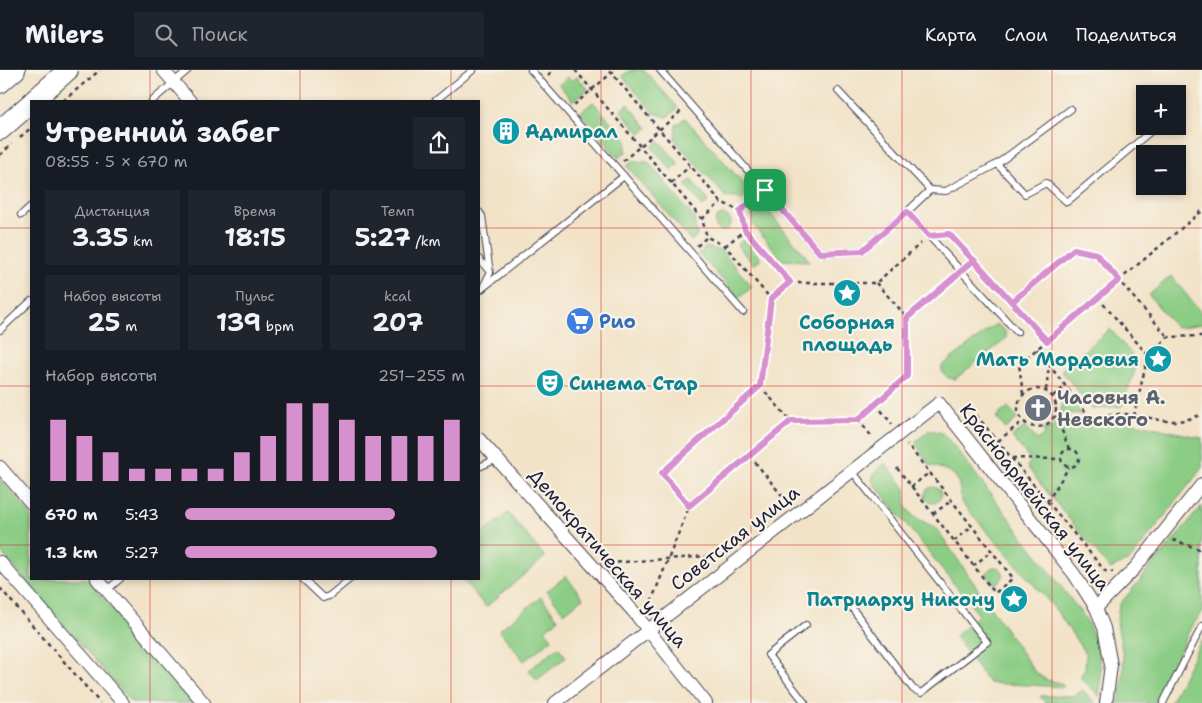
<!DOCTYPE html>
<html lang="ru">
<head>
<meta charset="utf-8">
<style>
	body { margin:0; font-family:"Shantell Sans",sans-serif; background:#20242c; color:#f1f3f6; height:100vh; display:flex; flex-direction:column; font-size:19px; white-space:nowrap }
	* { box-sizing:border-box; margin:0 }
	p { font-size:16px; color:#9ea1a6 }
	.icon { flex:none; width:28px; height:28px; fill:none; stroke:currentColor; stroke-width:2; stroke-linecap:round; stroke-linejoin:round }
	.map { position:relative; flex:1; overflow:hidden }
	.drawer { position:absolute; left:30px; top:30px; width:450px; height:480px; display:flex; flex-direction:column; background:#171b24; border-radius:0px; box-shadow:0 2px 8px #0003 }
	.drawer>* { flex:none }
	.buttons { position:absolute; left:1136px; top:15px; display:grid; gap:10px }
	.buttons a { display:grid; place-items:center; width:50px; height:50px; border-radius:0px; background:#171b24; box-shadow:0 2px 8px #0003; font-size:25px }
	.pin { position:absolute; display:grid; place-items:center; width:42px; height:42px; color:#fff; margin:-21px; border-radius:10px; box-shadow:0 2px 8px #0006 }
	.round { display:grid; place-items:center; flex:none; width:52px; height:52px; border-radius:0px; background:#20242c }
	.headline { display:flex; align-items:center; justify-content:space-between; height:85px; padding:0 15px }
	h1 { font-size:28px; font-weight:700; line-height:38px }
	.metrics { display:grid; grid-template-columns:repeat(3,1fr); gap:8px; height:85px; padding:5px 15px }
	.metrics div { display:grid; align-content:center; border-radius:0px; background:#20242c; text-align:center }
	.metrics b { font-size:25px; font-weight:700 }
	.metrics small { font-size:14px; font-weight:400 }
	.metrics p { font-size:14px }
	.chart { height:140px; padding:10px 15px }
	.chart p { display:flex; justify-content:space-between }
	.chart svg { width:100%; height:90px; margin-top:5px; stroke:#d690ce; stroke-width:6 }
	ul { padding:0 15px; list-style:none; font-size:16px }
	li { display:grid; grid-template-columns:80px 60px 1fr; align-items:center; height:38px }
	li i { height:12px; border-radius:6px; background:#d690ce }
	header { display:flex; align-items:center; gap:30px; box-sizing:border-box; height:70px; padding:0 25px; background:#171b24; border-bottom:1px solid #363941 }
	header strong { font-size:24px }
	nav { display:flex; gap:28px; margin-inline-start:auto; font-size:18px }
	.search { width:350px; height:45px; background:#20242c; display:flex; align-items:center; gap:12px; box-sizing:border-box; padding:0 18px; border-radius:0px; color:#9ea1a6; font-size:19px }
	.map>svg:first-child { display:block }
	.green { fill:#8ccd85; stroke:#577860 }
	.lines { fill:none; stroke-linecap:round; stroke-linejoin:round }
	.lane-casing { stroke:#413f50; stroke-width:8 }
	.street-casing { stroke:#413f50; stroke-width:14 }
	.primary-casing { stroke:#413f50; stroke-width:22 }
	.path { stroke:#413f50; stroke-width:2.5; stroke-dasharray:4 4; stroke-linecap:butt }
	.lane { stroke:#fff; stroke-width:6 }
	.street { stroke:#fff; stroke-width:12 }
	.primary { stroke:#fff; stroke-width:20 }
	.route-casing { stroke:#fff; stroke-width:10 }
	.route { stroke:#d690ce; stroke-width:6 }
	.grid { fill:none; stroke:#d62828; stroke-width:1; stroke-opacity:0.55 }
	.labels { text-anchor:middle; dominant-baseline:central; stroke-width:4.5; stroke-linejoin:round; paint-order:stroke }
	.culture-label { font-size:19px; font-weight:bold; fill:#0d838f; stroke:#f7f3e8; text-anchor:start }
	.shop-label { font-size:19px; font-weight:bold; fill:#366cbe; stroke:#f7f3e8; text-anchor:start }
	.worship-label { font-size:19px; font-weight:bold; fill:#5b616d; stroke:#f7f3e8; text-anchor:start }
	.street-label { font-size:19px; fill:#22223b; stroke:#f7f3e8 }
</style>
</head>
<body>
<header>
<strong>Milers</strong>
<div class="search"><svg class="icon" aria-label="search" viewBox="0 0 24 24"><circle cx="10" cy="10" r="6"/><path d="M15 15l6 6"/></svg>Поиск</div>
<nav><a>Карта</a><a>Слои</a><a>Поделиться</a></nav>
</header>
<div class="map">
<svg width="1202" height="633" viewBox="0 0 1202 633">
	<rect width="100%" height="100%" fill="#f7f3e8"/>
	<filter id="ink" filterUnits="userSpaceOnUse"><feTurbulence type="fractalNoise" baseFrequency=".02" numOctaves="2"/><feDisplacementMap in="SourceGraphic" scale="10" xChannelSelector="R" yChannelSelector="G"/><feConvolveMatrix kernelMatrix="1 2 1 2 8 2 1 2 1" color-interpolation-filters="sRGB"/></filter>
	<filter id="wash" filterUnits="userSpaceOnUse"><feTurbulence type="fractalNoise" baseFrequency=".0096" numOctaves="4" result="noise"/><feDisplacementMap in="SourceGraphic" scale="20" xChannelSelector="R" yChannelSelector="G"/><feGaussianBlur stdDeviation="1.12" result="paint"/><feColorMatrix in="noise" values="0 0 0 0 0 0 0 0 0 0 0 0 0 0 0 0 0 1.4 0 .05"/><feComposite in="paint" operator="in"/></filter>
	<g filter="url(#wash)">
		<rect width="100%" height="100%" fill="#f2e3c8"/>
		<g class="green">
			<polygon points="630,0 644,0 678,38 667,47 654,43 622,6"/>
			<polygon points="568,7 572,11 577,7 588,19 573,31 559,15"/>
			<polygon points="593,32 626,69 626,82 618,88 580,43"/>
			<polygon points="628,34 648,58 641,64 620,40"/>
			<polygon points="685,48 750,121 742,129 726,127 675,70 676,55"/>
			<polygon points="659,71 679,94 672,101 652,77"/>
			<polygon points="634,91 648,92 694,148 697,166 691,171 627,96"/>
			<polygon points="691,110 709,131 703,136 685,115"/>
			<polygon points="762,134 810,191 783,190 754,156 752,142"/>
			<circle cx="723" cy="153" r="8"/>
			<polygon points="744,169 761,189 754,195 737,175"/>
			<polygon points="706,177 722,181 752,217 739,228 699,184"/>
			<polygon points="1171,206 1202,244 1202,254 1176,258 1149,225"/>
			<polygon points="996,254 1006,262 1006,269 955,309 948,308 942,302 942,296"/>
			<polygon points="1110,259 1138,292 1122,336 1092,339 1061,300"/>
			<polygon points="1063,321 1082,344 1061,343 1062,333 1058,325"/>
			<polygon points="1008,337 1018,348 1006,359 996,347"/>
			<polygon points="1060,349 1087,354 1120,350 1202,368 1202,398 1130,490 1110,499 1027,397 1031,390 1012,367 1025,357 1037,370 1045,363 1043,360 1052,357"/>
			<path d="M930,360l12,3 12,13 131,172c14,27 18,48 14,78l-19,-19 5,-8 1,-14 -5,-8 -25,-37 -95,-108c-2,-29 -4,-29 -32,-37l-14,-23z"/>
			<polygon points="885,393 905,418 906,437 914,447 936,458 1035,602 1046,610 1061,613 1064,617 989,613 955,566 979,545 875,415 872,409 875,402"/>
			<polygon points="0,409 31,445 31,509 87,509 195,633 132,633 0,481"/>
			<circle cx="933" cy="425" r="8"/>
			<path d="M1202,436v107l-11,14 -36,76h-37c4,-14 6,-29 5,-44 -1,-20 -10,-35 -3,-55z"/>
			<polygon points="508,443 545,487 486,537 462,509 479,509 479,467"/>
			<circle cx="995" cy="505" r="8"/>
			<polygon points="566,506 583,528 564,543 547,521"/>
			<polygon points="541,527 558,549 545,560 552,569 524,591 499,560"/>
			<polygon points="1202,569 1202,633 1170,633"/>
			<polygon points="558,577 566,587 537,610 529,600"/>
			<polygon points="1083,620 1095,633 1046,633 1040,626 1074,626"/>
		</g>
	</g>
	<g filter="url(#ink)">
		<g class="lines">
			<defs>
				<g id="lane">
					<polyline points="531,0 743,242"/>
					<polyline points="660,0 820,183 862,181 907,142 1017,262"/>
					<polyline points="838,21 930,120 907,142"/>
					<polyline points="152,31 188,0"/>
					<polyline points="435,31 473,0"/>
					<polyline points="997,94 1071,39"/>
					<polyline points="930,120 946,121 997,94 1025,124 1046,113 1067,132 1151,61"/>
					<polyline points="479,142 482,146 490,203 484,215"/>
					<polyline points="21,145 31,136"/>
					<polyline points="479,189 489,201"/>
					<polyline points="479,221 624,106"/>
					<polyline points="0,260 31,231"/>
					<polyline points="479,397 497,389"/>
					<polyline points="303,509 323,528 329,526 350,509"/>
					<polyline points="107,520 120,509"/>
					<polyline points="846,530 913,619 921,623 987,572 852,401"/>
					<polyline points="805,633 768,585 806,555"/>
					<polyline points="1163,633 1202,556"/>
				</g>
				<g id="street">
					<polyline points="163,0 190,31"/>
					<polyline points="479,369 633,541 706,633"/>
					<polyline points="0,397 31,433"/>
					<polyline points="0,492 123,633"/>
					<polyline points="97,509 204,633"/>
					<polyline points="1096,538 1135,498 1202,414"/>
					<polyline points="555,633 939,333 1074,504 1096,538 1104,558 1111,595 1106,633"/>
				</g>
				<g id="primary">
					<polyline points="0,13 15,0"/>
					<polyline points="33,31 68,0"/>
					<polyline points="0,60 31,33"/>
				</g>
			</defs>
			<use href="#lane" class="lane-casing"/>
			<use href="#street" class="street-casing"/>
			<use href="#primary" class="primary-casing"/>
			<g class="path">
				<polyline points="575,0 702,149 707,167 725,176 771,229 790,213 745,160 740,141 721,132 609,0"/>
				<polyline points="548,5 554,0"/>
				<polyline points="63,31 100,0"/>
				<polyline points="574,35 615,0"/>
				<polyline points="20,67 31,58"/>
				<polyline points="0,85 12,74"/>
				<polyline points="623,91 681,41"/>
				<polyline points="671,113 690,96"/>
				<polyline points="740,141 758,126"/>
				<polyline points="702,149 721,132"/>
				<polyline points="942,165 949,164 1047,271"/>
				<polyline points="697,176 707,167"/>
				<polyline points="725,176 745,160"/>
				<polyline points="968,195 974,190"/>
				<polyline points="790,213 876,213 921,173"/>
				<polyline points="876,213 907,247"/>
				<polyline points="1098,228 1148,285"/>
				<polyline points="771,229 760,316 662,403 689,437 791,351 858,350 907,306 907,248 954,207"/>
				<polyline points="1012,232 1074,179 1096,184 1168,267"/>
				<polyline points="1037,279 1049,295"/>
				<polyline points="760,316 791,351"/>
				<circle cx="1037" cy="338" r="19"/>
				<path d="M1046,320l3,-25 43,55c9,-2 19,-6 28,-6 33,0 48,16 82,0"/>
				<polyline points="1023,324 1019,294 1202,141"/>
				<polyline points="1053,326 1066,316"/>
				<polyline points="876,334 892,354"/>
				<polyline points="971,339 1105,501 1113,502"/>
				<polyline points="1134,346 1148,285 1168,267 1202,266"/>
				<polyline points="858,350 873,368"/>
				<polyline points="998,371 1023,351"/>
				<circle cx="1070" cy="388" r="9"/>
				<polyline points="1069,379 1056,345 1091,349"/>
				<polyline points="1012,388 1061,389"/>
				<polyline points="755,392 783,427"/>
				<polyline points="897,398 995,523 1013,508 907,374"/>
				<polyline points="911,417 930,402"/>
				<polyline points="1047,432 1069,397"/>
				<polyline points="933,444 952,430"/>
				<polyline points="1173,470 1202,480"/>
				<polyline points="954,471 972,456"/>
				<polyline points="609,493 709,486"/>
				<polyline points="973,496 992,481"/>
				<polyline points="0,518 100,633"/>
				<polyline points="651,532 689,437"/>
			</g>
			<use href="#lane" class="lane"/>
			<use href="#street" class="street"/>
			<use href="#primary" class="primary"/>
		</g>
	</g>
	<g class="lines" filter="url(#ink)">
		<defs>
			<polyline id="route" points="765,120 740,141 745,160 790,212 771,229 760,316 662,403 689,436 791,351 858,350 907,306 907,248 974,190 1047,271 1119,210 1096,184 1074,179 1012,232 949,164 929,166 907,142 862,181 820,183 765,120"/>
		</defs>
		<use href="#route" class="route-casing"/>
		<use href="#route" class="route"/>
	</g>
	<path class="grid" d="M150,0v31M300,0v31M451,0v31M601,0v633M751,0v633M902,0v633M1052,0v633M0,158h31M479,158h723M0,316h31M479,316h723M0,475h31M479,475h723M150,509v124M300,509v124M451,509v124"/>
	<defs>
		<symbol id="building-disc" viewBox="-11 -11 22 22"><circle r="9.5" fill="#0f9aa8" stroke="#f7f3e8"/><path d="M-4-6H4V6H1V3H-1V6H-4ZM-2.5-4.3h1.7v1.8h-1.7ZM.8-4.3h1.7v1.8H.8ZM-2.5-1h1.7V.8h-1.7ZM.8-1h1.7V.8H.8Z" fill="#fff"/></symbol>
		<symbol id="sight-disc" viewBox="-11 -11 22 22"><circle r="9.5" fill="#0f9aa8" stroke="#f7f3e8"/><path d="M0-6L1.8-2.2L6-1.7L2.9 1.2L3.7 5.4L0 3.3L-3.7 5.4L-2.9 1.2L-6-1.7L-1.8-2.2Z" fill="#fff"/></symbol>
		<symbol id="supermarket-disc" viewBox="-11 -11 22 22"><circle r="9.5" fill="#3f7fe0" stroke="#f7f3e8"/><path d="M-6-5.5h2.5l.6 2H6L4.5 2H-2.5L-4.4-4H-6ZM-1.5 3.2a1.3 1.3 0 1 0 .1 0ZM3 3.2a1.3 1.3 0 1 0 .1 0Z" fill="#fff"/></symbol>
		<symbol id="theatre-disc" viewBox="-11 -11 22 22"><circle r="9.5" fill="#0f9aa8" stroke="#f7f3e8"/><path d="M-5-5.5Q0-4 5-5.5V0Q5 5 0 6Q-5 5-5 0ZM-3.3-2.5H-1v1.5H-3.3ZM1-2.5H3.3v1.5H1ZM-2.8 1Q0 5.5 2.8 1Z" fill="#fff"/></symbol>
		<symbol id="church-disc" viewBox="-11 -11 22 22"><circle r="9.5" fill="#6b7280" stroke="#f7f3e8"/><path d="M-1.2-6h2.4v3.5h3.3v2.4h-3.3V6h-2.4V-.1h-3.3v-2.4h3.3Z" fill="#fff"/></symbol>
	</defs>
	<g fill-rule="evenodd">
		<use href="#building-disc" x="490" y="45" width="32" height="32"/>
		<use href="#sight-disc" x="831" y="207" width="32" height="32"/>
		<use href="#supermarket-disc" x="564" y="235" width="32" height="32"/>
		<use href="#sight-disc" x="1142" y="273" width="32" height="32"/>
		<use href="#theatre-disc" x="534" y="297" width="32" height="32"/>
		<use href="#church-disc" x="1022" y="322" width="32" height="32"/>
		<use href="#sight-disc" x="998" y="513" width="32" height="32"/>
	</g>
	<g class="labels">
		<g class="culture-label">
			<text x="525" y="61">Адмирал</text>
			<text x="847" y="252" text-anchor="middle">Соборная<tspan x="847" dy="22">площадь</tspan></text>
			<text x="1139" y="289" text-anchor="end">Мать Мордовия</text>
			<text x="569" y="313">Синема Стар</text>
			<text x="995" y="529" text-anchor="end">Патриарху Никону</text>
		</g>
		<g class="shop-label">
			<text x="599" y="251">Рио</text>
		</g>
		<g class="worship-label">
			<text x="1057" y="327">Часовня А.<tspan x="1057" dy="22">Невского</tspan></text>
		</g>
		<g class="street-label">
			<text transform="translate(1035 427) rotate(52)">Красноармейская улица</text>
			<text transform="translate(735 468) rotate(-38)">Советская улица</text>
			<text transform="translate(608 488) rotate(49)">Демократическая улица</text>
		</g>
	</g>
</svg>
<div class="buttons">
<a>+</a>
<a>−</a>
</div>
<div class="pin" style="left:765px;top:120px;background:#1e9e55"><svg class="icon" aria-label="arrive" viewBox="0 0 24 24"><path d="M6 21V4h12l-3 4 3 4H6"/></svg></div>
<section class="drawer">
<div class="headline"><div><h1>Утренний забег</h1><p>08:55 · 5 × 670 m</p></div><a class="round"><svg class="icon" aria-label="share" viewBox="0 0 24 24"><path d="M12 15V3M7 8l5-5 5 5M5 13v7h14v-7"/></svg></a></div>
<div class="metrics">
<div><p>Дистанция</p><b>3.35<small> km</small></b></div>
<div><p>Время</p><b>18:15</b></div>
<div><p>Темп</p><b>5:27<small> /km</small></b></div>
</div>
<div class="metrics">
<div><p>Набор высоты</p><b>25<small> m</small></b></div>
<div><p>Пульс</p><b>139<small> bpm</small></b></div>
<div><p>kcal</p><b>207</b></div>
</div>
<div class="chart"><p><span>Набор высоты</span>251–255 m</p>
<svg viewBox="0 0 160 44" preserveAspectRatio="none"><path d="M5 44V14M15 44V22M25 44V30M35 44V38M45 44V38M55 44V38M65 44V38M75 44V30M85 44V22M95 44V6M105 44V6M115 44V14M125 44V22M135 44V22M145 44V22M155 44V14"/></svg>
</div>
<ul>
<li><b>670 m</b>5:43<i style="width:75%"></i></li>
<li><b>1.3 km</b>5:27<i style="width:90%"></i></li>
</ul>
</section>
</div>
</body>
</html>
